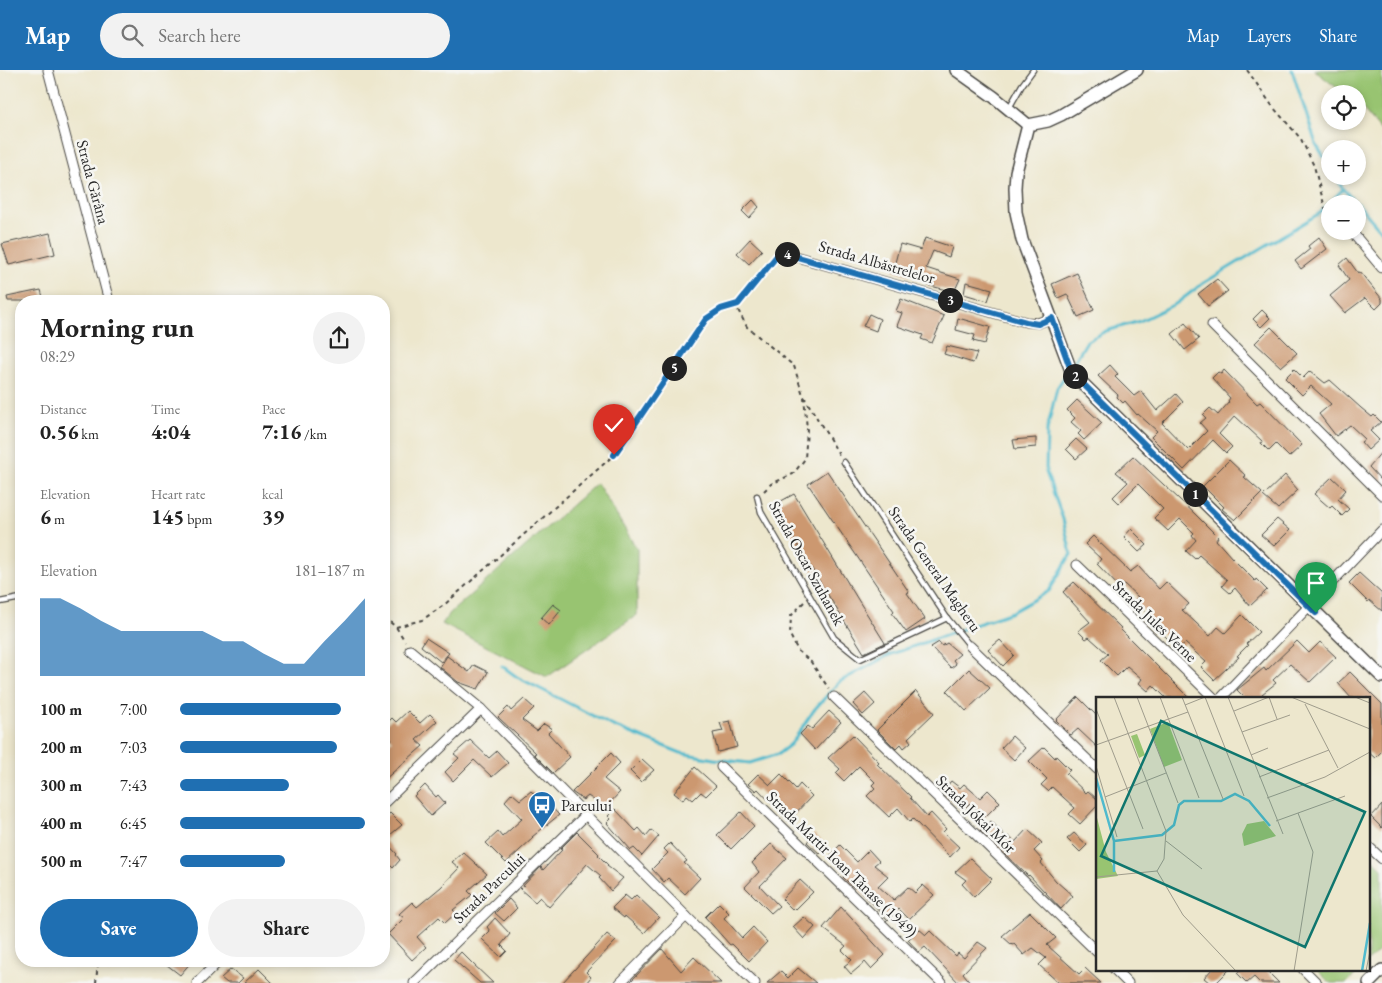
<!DOCTYPE html>
<html lang="en">
<head>
<meta charset="utf-8">
<style>
	body { margin:0; font-family:"EB Garamond",serif; background:#f2f2f2; color:#222; height:100vh; display:flex; flex-direction:column; font-size:19px; white-space:nowrap }
	* { box-sizing:border-box; margin:0 }
	p { font-size:16px; color:#767676 }
	.icon { flex:none; width:28px; height:28px; fill:none; stroke:currentColor; stroke-width:2; stroke-linecap:round; stroke-linejoin:round }
	.map { position:relative; flex:1; overflow:hidden }
	.side { position:absolute; left:15px; top:225px; width:375px; height:672px; display:flex; flex-direction:column; background:#fff; border-radius:20px; box-shadow:0 2px 8px #0003 }
	.side>* { flex:none }
	.fabs { position:absolute; left:1321px; top:15px; display:grid; gap:10px }
	.fabs a { display:grid; place-items:center; width:45px; height:45px; border-radius:50%; background:#fff; box-shadow:0 2px 8px #0003; font-size:25px }
	.pin { position:absolute; display:grid; place-items:center; width:42px; height:42px; color:#fff; margin:-51px -21px; border-radius:50% 50% 50% 0; rotate:-45deg; box-shadow:0 0 5px #0007 }
	.pin .icon { rotate:45deg }
	.km { position:absolute; width:25px; height:25px; margin:-12px; border-radius:50%; background:#222; color:#fff; font-size:14px; line-height:25px; text-align:center }
	.round { display:grid; place-items:center; flex:none; width:52px; height:52px; border-radius:26px; background:#f2f2f2 }
	.overview { display:flex; align-items:center; justify-content:space-between; height:85px; padding:0 25px }
	h1 { font-size:28px; font-weight:700; line-height:38px }
	.metrics { display:grid; grid-template-columns:repeat(3,1fr); gap:8px; height:85px; padding:5px 25px }
	.metrics div { display:grid; align-content:center }
	.metrics b { font-size:21px; font-weight:700 }
	.metrics small { font-size:14px; font-weight:400 }
	.metrics p { font-size:14px }
	.chart { height:140px; padding:10px 25px }
	.chart p { display:flex; justify-content:space-between }
	.chart svg { width:100%; height:90px; margin-top:5px; fill:#1f6fb2; opacity:.7 }
	.button { display:flex; gap:10px; margin-top:auto; padding:10px 25px }
	.button a { flex:1; height:58px; border-radius:30px; background:#1f6fb2; color:#fff; font-size:20px; font-weight:700; line-height:58px; text-align:center }
	.button a+a { background:#f2f2f2; color:#222 }
	ul { padding:0 25px; list-style:none; font-size:16px }
	li { display:grid; grid-template-columns:80px 60px 1fr; align-items:center; height:38px }
	li i { height:12px; border-radius:6px; background:#1f6fb2 }
	header { display:flex; align-items:center; gap:30px; box-sizing:border-box; height:70px; padding:0 25px; background:#1f6fb2; color:#fff }
	header strong { font-size:24px }
	nav { display:flex; gap:28px; margin-inline-start:auto; font-size:18px }
	.search { width:350px; height:45px; background:#f2f2f2; display:flex; align-items:center; gap:12px; box-sizing:border-box; padding:0 18px; border-radius:28px; color:#767676; font-size:19px }
	.map>svg:first-child { display:block }
	.green { fill:#98c471; stroke:#62784e }
	.lines { fill:none; stroke-linecap:round; stroke-linejoin:round }
	.stream { stroke:#50bacd; stroke-width:3 }
	.building { fill:#cc9870 }
	.service-casing { stroke:#484743; stroke-width:7 }
	.minor-casing { stroke:#484743; stroke-width:11 }
	.tertiary-casing { stroke:#484743; stroke-width:14 }
	.path { stroke:#484743; stroke-width:2; stroke-dasharray:4 4; stroke-linecap:butt }
	.service { stroke:#fff; stroke-width:4.5 }
	.minor { stroke:#fff; stroke-width:9 }
	.tertiary { stroke:#fff; stroke-width:11 }
	.route-casing { stroke:#fff; stroke-width:10 }
	.route { stroke:#1f6fb2; stroke-width:6 }
	.labels { text-anchor:middle; dominant-baseline:central; stroke-width:5; stroke-linejoin:round; paint-order:stroke }
	.street-label { font-size:16px; fill:#2b2b2b; stroke:#f6f6f2 }
	.poi-label { font-size:16px; fill:#2b2b2b; stroke:#f6f6f2; text-anchor:start }
	.inset-river { fill:none; stroke:#50bacd; stroke-width:2.5 }
	.inset-road { fill:none; stroke:#9f9c8c; stroke-width:1 }
	.view { fill:#0f766e; fill-opacity:0.15; stroke:#0f766e; stroke-width:2.5 }
	.inset-edge { fill:none; stroke:#2b2b2b; stroke-width:2.5 }
</style>
</head>
<body>
<header>
<strong>Map</strong>
<div class="search"><svg class="icon" aria-label="search" viewBox="0 0 24 24"><circle cx="10" cy="10" r="6"/><path d="M15 15l6 6"/></svg>Search here</div>
<nav><a>Map</a><a>Layers</a><a>Share</a></nav>
</header>
<div class="map">
<svg width="1382" height="913" viewBox="0 0 1382 913">
	<rect width="100%" height="100%" fill="#f6f6f2"/>
	<filter id="ink" filterUnits="userSpaceOnUse"><feTurbulence type="fractalNoise" baseFrequency=".02" numOctaves="2"/><feDisplacementMap in="SourceGraphic" scale="10" xChannelSelector="R" yChannelSelector="G"/><feConvolveMatrix kernelMatrix="1 2 1 2 8 2 1 2 1" color-interpolation-filters="sRGB"/></filter>
	<filter id="wash" filterUnits="userSpaceOnUse"><feTurbulence type="fractalNoise" baseFrequency=".0096" numOctaves="4" result="noise"/><feDisplacementMap in="SourceGraphic" scale="20" xChannelSelector="R" yChannelSelector="G"/><feGaussianBlur stdDeviation="1.12" result="paint"/><feColorMatrix in="noise" values="0 0 0 0 0 0 0 0 0 0 0 0 0 0 0 0 0 1.4 0 .05"/><feComposite in="paint" operator="in"/></filter>
	<g filter="url(#wash)">
		<rect width="100%" height="100%" fill="#ede7cd"/>
		<g class="green">
			<polygon points="1314,0 1382,0 1382,62 1358,33 1358,24 1345,24"/>
			<polygon points="597,413 637,479 637,545 547,607 442,554 450,543"/>
			<polygon points="1368,785 1382,798 1382,878 1368,892"/>
			<polygon points="1316,899 1361,899 1347,913 1330,913"/>
		</g>
		<g class="lines">
			<g class="stream">
				<polyline points="1292,0 1316,74 1330,97"/>
				<polyline points="1336,106 1343,119 1357,134"/>
				<polyline points="1358,134 1382,162"/>
				<polyline points="1073,294 1087,271 1106,261 1140,251 1177,233 1202,214 1320,143 1343,119"/>
				<polyline points="502,596 517,607 613,656 681,683 714,689 750,693 778,684 791,674 814,640 839,612 889,585 1012,542 1049,521 1071,484 1063,449 1046,402 1047,360 1057,318 1068,301"/>
			</g>
		</g>
		<g id="blocks">
			<g class="building">
				<polygon points="753,130 759,137 749,148 742,141"/>
				<polygon points="50,163 55,184 9,195 2,174"/>
				<polygon points="1319,167 1327,179 1301,199 1295,191 1310,179 1308,176"/>
				<polygon points="925,168 952,177 949,187 933,181 926,198 960,209 954,222 927,215 929,211 893,200 900,174 921,180"/>
				<polygon points="750,169 762,180 749,194 737,183"/>
				<polygon points="1347,188 1358,203 1360,202 1382,229 1382,233 1376,239 1365,228 1345,243 1330,226 1349,210 1339,195"/>
				<polygon points="1077,203 1094,240 1078,247 1067,224 1058,228 1052,214"/>
				<polygon points="1217,209 1228,221 1208,236 1198,224"/>
				<polygon points="966,212 992,219 988,231 964,224"/>
				<polygon points="41,220 44,231 8,231 7,227"/>
				<polygon points="901,229 944,246 932,273 921,269 923,265 897,256 902,243 896,241"/>
				<polygon points="1262,240 1270,248 1261,257 1253,249"/>
				<polygon points="869,244 880,249 876,261 863,256"/>
				<polygon points="958,248 990,257 985,274 973,271 975,265 956,260"/>
				<polygon points="1185,253 1199,269 1185,280 1172,264"/>
				<polygon points="1271,257 1297,283 1281,297 1255,273"/>
				<polygon points="947,276 977,283 973,293 944,284"/>
				<polygon points="1110,295 1118,304 1115,307 1134,326 1141,321 1157,341 1176,324 1183,332 1162,353 1188,380 1207,361 1200,353 1206,348 1203,345 1210,338 1218,345 1229,332 1228,331 1230,328 1212,308 1218,302 1221,304 1224,300 1257,334 1260,332 1302,375 1289,387 1276,374 1269,381 1261,373 1262,371 1235,346 1219,364 1232,377 1226,383 1213,370 1184,400 1151,367 1157,361 1138,344 1137,345 1125,331 1123,333 1117,327 1118,325 1098,306"/>
				<polygon points="1294,299 1303,308 1310,301 1325,313 1330,310 1361,338 1372,347 1374,345 1381,352 1370,361 1379,370 1368,380 1361,372 1365,369 1350,355 1336,366 1319,344 1331,334 1311,316 1302,325 1285,308"/>
				<polygon points="1077,330 1102,353 1084,370 1078,364 1081,361 1071,352 1075,348 1067,340"/>
				<polygon points="1036,368 1036,377 1015,379 1013,370"/>
				<polygon points="1076,369 1087,379 1076,389 1066,379"/>
				<polygon points="1382,381 1382,411 1369,397"/>
				<polygon points="1133,386 1195,444 1218,467 1216,470 1232,488 1255,511 1256,509 1267,520 1250,536 1235,518 1230,523 1222,516 1227,510 1199,485 1195,489 1186,481 1196,470 1192,465 1194,463 1180,449 1168,461 1154,448 1163,439 1138,414 1119,433 1113,427 1128,412 1116,402"/>
				<polygon points="1229,390 1246,406 1244,407 1262,423 1235,450 1222,439 1224,437 1203,416"/>
				<polygon points="827,401 909,522 907,523 925,549 906,562 892,543 894,541 808,414"/>
				<polygon points="1285,405 1298,420 1278,439 1263,426"/>
				<polygon points="1332,407 1346,420 1338,429 1349,439 1342,446 1332,436 1330,438 1314,424"/>
				<polygon points="794,424 857,528 885,573 864,583 802,483 774,435"/>
				<polygon points="1277,449 1290,460 1274,476 1261,465"/>
				<polygon points="1131,459 1147,475 1139,482 1124,467"/>
				<polygon points="1093,466 1130,502 1138,496 1159,519 1166,512 1189,534 1182,540 1210,566 1218,557 1225,563 1242,545 1259,562 1246,574 1248,575 1237,586 1239,587 1214,610 1201,597 1206,592 1185,573 1178,579 1160,561 1159,563 1147,549 1150,546 1134,531 1138,527 1124,514 1120,518 1097,494 1101,489 1085,474"/>
				<polygon points="1359,503 1382,524 1382,541 1369,530 1368,532 1349,513"/>
				<polygon points="1074,512 1121,558 1120,559 1189,628 1166,628 1153,615 1148,621 1139,613 1142,609 1127,596 1117,606 1101,590 1108,584 1089,567 1086,569 1078,561 1090,552 1063,522"/>
				<polygon points="553,534 561,540 549,555 541,548"/>
				<polygon points="426,568 449,583 441,592 421,576"/>
				<polygon points="1000,570 1014,585 1003,596 988,580"/>
				<polygon points="1297,571 1309,583 1320,572 1336,587 1310,612 1290,594 1273,610 1276,613 1262,624 1266,628 1245,628 1237,620 1264,598 1266,601"/>
				<polygon points="939,572 942,576 947,573 960,584 953,590 956,594 951,598 931,577"/>
				<polygon points="447,586 469,602 474,595 488,602 478,619 458,612 440,597"/>
				<polygon points="969,599 990,618 966,641 947,621"/>
				<polygon points="1350,602 1382,634 1382,681 1375,688 1368,682 1368,628 1351,628 1338,613"/>
				<polygon points="916,621 934,643 908,668 911,672 904,678 901,674 896,679 877,660"/>
				<polygon points="865,623 875,634 863,645 853,634"/>
				<polygon points="1078,627 1097,646 1097,677 1078,659 1071,665 1056,650"/>
				<polygon points="524,629 534,638 522,650 537,661 544,654 552,659 548,663 570,687 553,703 534,684 536,683 498,647 508,637 511,641"/>
				<polygon points="408,641 420,653 430,644 437,651 416,670 423,676 384,710 384,678 392,670 384,662 384,656 392,648 396,652"/>
				<polygon points="829,641 841,652 815,680 800,664 808,656 812,659"/>
				<polygon points="730,651 737,677 718,682 713,663 723,661 720,653"/>
				<polygon points="853,665 879,692 877,694 911,727 910,728 927,747 931,743 946,759 943,762 959,777 950,787 913,749 910,752 898,738 889,747 867,726 875,718 872,715 875,712 859,696 844,711 836,703 840,699 828,688"/>
				<polygon points="1012,666 1025,678 1014,690 1001,678"/>
				<polygon points="470,670 489,688 497,681 508,693 492,707 474,690 453,711 445,702 459,688 454,684"/>
				<polygon points="1044,677 1055,688 1056,686 1070,700 1066,704 1086,723 1088,721 1097,729 1097,736 1080,754 1069,744 1075,738 1052,717 1048,721 1041,715 1047,709 1029,691"/>
				<polygon points="611,683 620,693 604,709 620,722 605,738 588,726 583,730 572,722"/>
				<polygon points="642,689 654,700 641,712 630,701"/>
				<polygon points="695,697 716,716 706,726 701,722 693,730 687,725 683,730 674,723"/>
				<polygon points="758,704 770,715 781,704 796,719 800,714 812,726 788,751 758,719 756,721 748,714"/>
				<polygon points="951,711 960,718 964,714 980,728 988,720 1000,732 985,747 970,733 963,740 942,722"/>
				<polygon points="425,715 436,727 438,725 445,733 431,746 414,726"/>
				<polygon points="531,721 542,732 545,730 559,745 532,767 533,768 506,793 486,773 498,762 502,767 522,749 505,731 512,723 520,730"/>
				<polygon points="1382,735 1382,758 1371,747"/>
				<polygon points="615,739 636,761 639,758 646,766 651,760 659,766 642,786 634,778 631,780 607,753 611,749 608,746"/>
				<polygon points="741,742 754,756 731,779 717,765"/>
				<polygon points="390,743 402,755 384,770 397,784 396,785 400,790 393,798 384,789 384,748"/>
				<polygon points="991,751 1007,768 1008,766 1015,772 1027,759 1042,773 1034,781 1043,791 1041,793 1056,811 1073,826 1061,839 1029,805 1028,806 980,760"/>
				<polygon points="577,762 599,784 598,785 608,795 607,796 623,808 611,821 599,808 601,806 587,794 549,837 540,827 535,832 520,819 541,797 543,800 562,780 560,779"/>
				<polygon points="1074,763 1087,775 1080,782 1067,769"/>
				<polygon points="814,764 827,776 820,784 807,772"/>
				<polygon points="670,773 687,791 684,793 700,808 685,824 668,808 664,812 652,799 668,783 664,779"/>
				<polygon points="771,774 787,788 760,816 779,836 771,843 745,817 759,802 752,793"/>
				<polygon points="840,775 857,792 869,780 879,791 874,795 888,806 878,816 894,830 908,817 915,823 923,815 934,825 909,849 899,839 888,850 856,816 854,818 843,807 847,804 829,787"/>
				<polygon points="463,782 487,804 468,821 472,825 453,840 456,843 445,853 439,847 417,867 426,877 412,890 388,864 404,848 399,844 412,832 417,837 441,817 459,798 452,792"/>
				<polygon points="970,788 992,809 974,827 962,814 966,810 955,802"/>
				<polygon points="800,810 813,822 794,841 782,829"/>
				<polygon points="625,825 631,830 636,825 659,847 644,863 625,846 624,848 612,838"/>
				<polygon points="509,829 517,838 504,851 495,843"/>
				<polygon points="719,833 729,843 724,848 742,868 753,857 767,872 749,891 732,874 730,875 705,847"/>
				<polygon points="841,837 885,885 871,899 865,892 851,904 844,896 852,890 842,880 846,876 823,858"/>
				<polygon points="1030,842 1056,868 1047,875 1079,904 1085,898 1101,913 1059,913 1039,895 1046,888 1033,878 1024,885 1014,874 1012,875 1002,866"/>
				<polygon points="804,847 815,857 804,869 793,857"/>
				<polygon points="495,848 510,864 501,875 507,881 501,887 482,869 490,861 487,857"/>
				<polygon points="919,859 926,865 930,861 956,886 958,883 964,888 978,872 987,878 963,903 971,913 959,913 925,877 919,882 908,870"/>
				<polygon points="607,864 616,871 586,902 591,907 586,913 562,913"/>
				<polygon points="662,879 681,901 694,887 721,913 629,913"/>
				<polygon points="461,882 473,894 493,913 480,913 454,890"/>
				<polygon points="162,891 192,891 180,905"/>
				<polygon points="798,898 816,913 767,913 781,901 788,908"/>
				<polygon points="231,899 243,908 238,913 227,913 221,908"/>
				<polygon points="259,899 273,913 244,913"/>
				<polygon points="1212,899 1230,899 1216,913 1210,913 1204,908"/>
				<polygon points="1242,899 1265,899 1279,913 1260,913 1254,907 1247,913 1237,903"/>
			</g>
		</g>
	</g>
	<g filter="url(#ink)">
		<use href="#blocks" fill-opacity="0" stroke="#484743" stroke-width="1"/>
		<g class="lines">
			<defs>
				<g id="service">
					<polyline points="1009,38 1022,15 1033,0"/>
					<polyline points="844,392 947,548 970,576"/>
					<polyline points="757,426 761,442 834,568 860,589 947,548"/>
					<polyline points="0,532 21,528"/>
				</g>
				<g id="minor">
					<polyline points="48,0 109,231"/>
					<polyline points="1351,161 1382,198"/>
					<polyline points="780,182 1026,252 1038,253 1052,248"/>
					<polyline points="1212,255 1382,425"/>
					<polyline points="1077,495 1214,628"/>
					<polyline points="970,576 1097,699"/>
					<polyline points="410,580 481,639 686,846 755,913"/>
					<polyline points="834,627 1097,882"/>
					<polyline points="1221,628 1382,460"/>
					<polyline points="721,697 942,913"/>
					<polyline points="384,733 481,639"/>
					<polyline points="1368,776 1382,789"/>
					<polyline points="1114,899 1128,913"/>
					<polyline points="1303,899 1317,913"/>
					<polyline points="197,913 219,891"/>
					<polyline points="414,913 586,745"/>
					<polyline points="620,913 686,846"/>
				</g>
				<g id="tertiary">
					<polyline points="956,0 994,27 1028,55 1048,51 1061,45 1137,0"/>
					<polyline points="1028,55 1016,102 1015,118 1016,142 1022,170 1072,303 1382,607"/>
					<polyline points="1369,913 1382,900"/>
				</g>
			</defs>
			<use href="#service" class="service-casing"/>
			<use href="#minor" class="minor-casing"/>
			<use href="#tertiary" class="tertiary-casing"/>
			<g class="path">
				<polyline points="1247,0 1273,37 1301,69 1314,96 1325,138 1330,141"/>
				<polyline points="774,189 738,234 738,240 747,257 794,296 803,325 840,386"/>
				<polyline points="764,421 771,414 793,404 805,389 807,359 804,327"/>
				<polyline points="804,532 791,546 790,565 798,581 811,592 829,619"/>
				<polyline points="384,547 396,557 405,571"/>
				<polyline points="396,557 422,550 444,535 614,385 706,249 721,239 738,234"/>
				<polyline points="96,913 98,891"/>
			</g>
			<use href="#service" class="service"/>
			<use href="#minor" class="minor"/>
			<use href="#tertiary" class="tertiary"/>
		</g>
	</g>
	<g class="lines" filter="url(#ink)">
		<defs>
			<polyline id="route" points="614,385 706,249 721,239 738,234 780,182 1026,252 1038,254 1052,248 1072,303 1316,543"/>
		</defs>
		<use href="#route" class="route-casing"/>
		<use href="#route" class="route"/>
	</g>
	<defs>
		<symbol id="bus-pin" viewBox="-11 -11 22 30"><path d="M0 17L-7.5 6A9.5 9.5 0 1 1 7.5 6Z" fill="#1f6fb2" stroke="#f6f6f2"/><path d="M-5-6H5V4H4V6H2V4H-2V6H-4V4H-5ZM-3.5-4V0h7V-4ZM-3.5 1.2v1.5H-2V1.2ZM2 1.2v1.5H3.5V1.2Z" fill="#fff"/></symbol>
	</defs>
	<g fill-rule="evenodd">
		<use href="#bus-pin" x="526" y="719" width="32" height="43"/>
	</g>
	<g class="labels">
		<g class="street-label">
			<text transform="translate(93 112) rotate(75)">Strada Gărâna</text>
			<text transform="translate(877 192) rotate(16)">Strada Albăstrelelor</text>
			<text transform="translate(807 493) rotate(61)">Strada Oscar Szuhanek</text>
			<text transform="translate(935 499) rotate(55)">Strada General Magheru</text>
			<text transform="translate(1155 551) rotate(44)">Strada Jules Verne</text>
			<text transform="translate(976 744) rotate(44)">Strada Jókai Mór</text>
			<text transform="translate(842 794) rotate(44)">Strada Martir Ioan Tănase (1949)</text>
			<text transform="translate(489 818) rotate(-44)">Strada Parcului</text>
		</g>
		<g class="poi-label">
			<text x="561" y="735">Parcului</text>
		</g>
	</g>
	<g transform="translate(1096 627)">
		<rect width="274" height="274" fill="#ede7cd"/>
		<path d="M72,25l14,38 -18,7 -14,-38zM41,37l8,21 -6,3 -8,-22zM0,117l10,38 12,24 -22,3zM168,124l12,15 -32,10 -2,-12 5,-10z" fill="#98c471"/>
		<path class="inset-river" d="M0,81l18,63v31M18,144l48,-6 12,-10 5,-20 5,-4h37l14,-7 14,7 21,25M266,274l8,-48"/>
		<path class="inset-road" d="M18,0l52,134 -2,28 -7,12M41,0l41,106M64,0l39,101M86,0l41,102M109,0l39,99M132,0l55,137M173,0l8,22M195,0l79,32M259,0l15,6M209,7l33,64M89,8l20,-8M0,12l47,120M138,14l35,-14M146,35l48,-17M0,48l92,-33M155,58l17,-7M0,69l21,71M163,80l70,-27M9,100l61,-24M171,101l58,-21 45,-25M180,124l69,-25M70,144l36,28M61,174l26,44 53,56M0,180l61,-6M198,274l19,-119 -15,-39M270,274l4,-20"/>
		<path class="view" d="M65,24l204,91 -60,135 -204,-91z"/>
		<rect width="274" height="274" class="inset-edge"/>
	</g>
</svg>
<div class="fabs">
<a><svg class="icon" aria-label="locate" viewBox="0 0 24 24"><circle cx="12" cy="12" r="6"/><path d="M12 2v4M12 18v4M2 12h4M18 12h4"/></svg></a>
<a>+</a>
<a>−</a>
</div>
<div class="pin" style="left:1316px;top:543px;background:#1e9e55"><svg class="icon" aria-label="arrive" viewBox="0 0 24 24"><path d="M6 21V4h12l-3 4 3 4H6"/></svg></div>
<div class="pin" style="left:614px;top:385px;background:#d93025"><svg class="icon" aria-label="check" viewBox="0 0 24 24"><path d="M5 12l5 5 9-10"/></svg></div>
<b class="km" style="left:1195px;top:424px">1</b>
<b class="km" style="left:1075px;top:306px">2</b>
<b class="km" style="left:950px;top:230px">3</b>
<b class="km" style="left:787px;top:184px">4</b>
<b class="km" style="left:674px;top:298px">5</b>
<section class="side">
<div class="overview"><div><h1>Morning run</h1><p>08:29</p></div><a class="round"><svg class="icon" aria-label="share" viewBox="0 0 24 24"><path d="M12 15V3M7 8l5-5 5 5M5 13v7h14v-7"/></svg></a></div>
<div class="metrics">
<div><p>Distance</p><b>0.56<small> km</small></b></div>
<div><p>Time</p><b>4:04</b></div>
<div><p>Pace</p><b>7:16<small> /km</small></b></div>
</div>
<div class="metrics">
<div><p>Elevation</p><b>6<small> m</small></b></div>
<div><p>Heart rate</p><b>145<small> bpm</small></b></div>
<div><p>kcal</p><b>39</b></div>
</div>
<div class="chart"><p><span>Elevation</span>181–187 m</p>
<svg viewBox="0 0 160 44" preserveAspectRatio="none"><path d="M0 44V6L10 6L20 11L30 17L40 22L50 22L60 22L70 22L80 22L90 27L100 27L110 33L120 38L130 38L140 27L150 17L160 6V44z"/></svg>
</div>
<ul>
<li><b>100 m</b>7:00<i style="width:87%"></i></li>
<li><b>200 m</b>7:03<i style="width:85%"></i></li>
<li><b>300 m</b>7:43<i style="width:59%"></i></li>
<li><b>400 m</b>6:45<i style="width:100%"></i></li>
<li><b>500 m</b>7:47<i style="width:57%"></i></li>
</ul>
<div class="button"><a>Save</a><a>Share</a></div>
</section>
</div>
</body>
</html>
